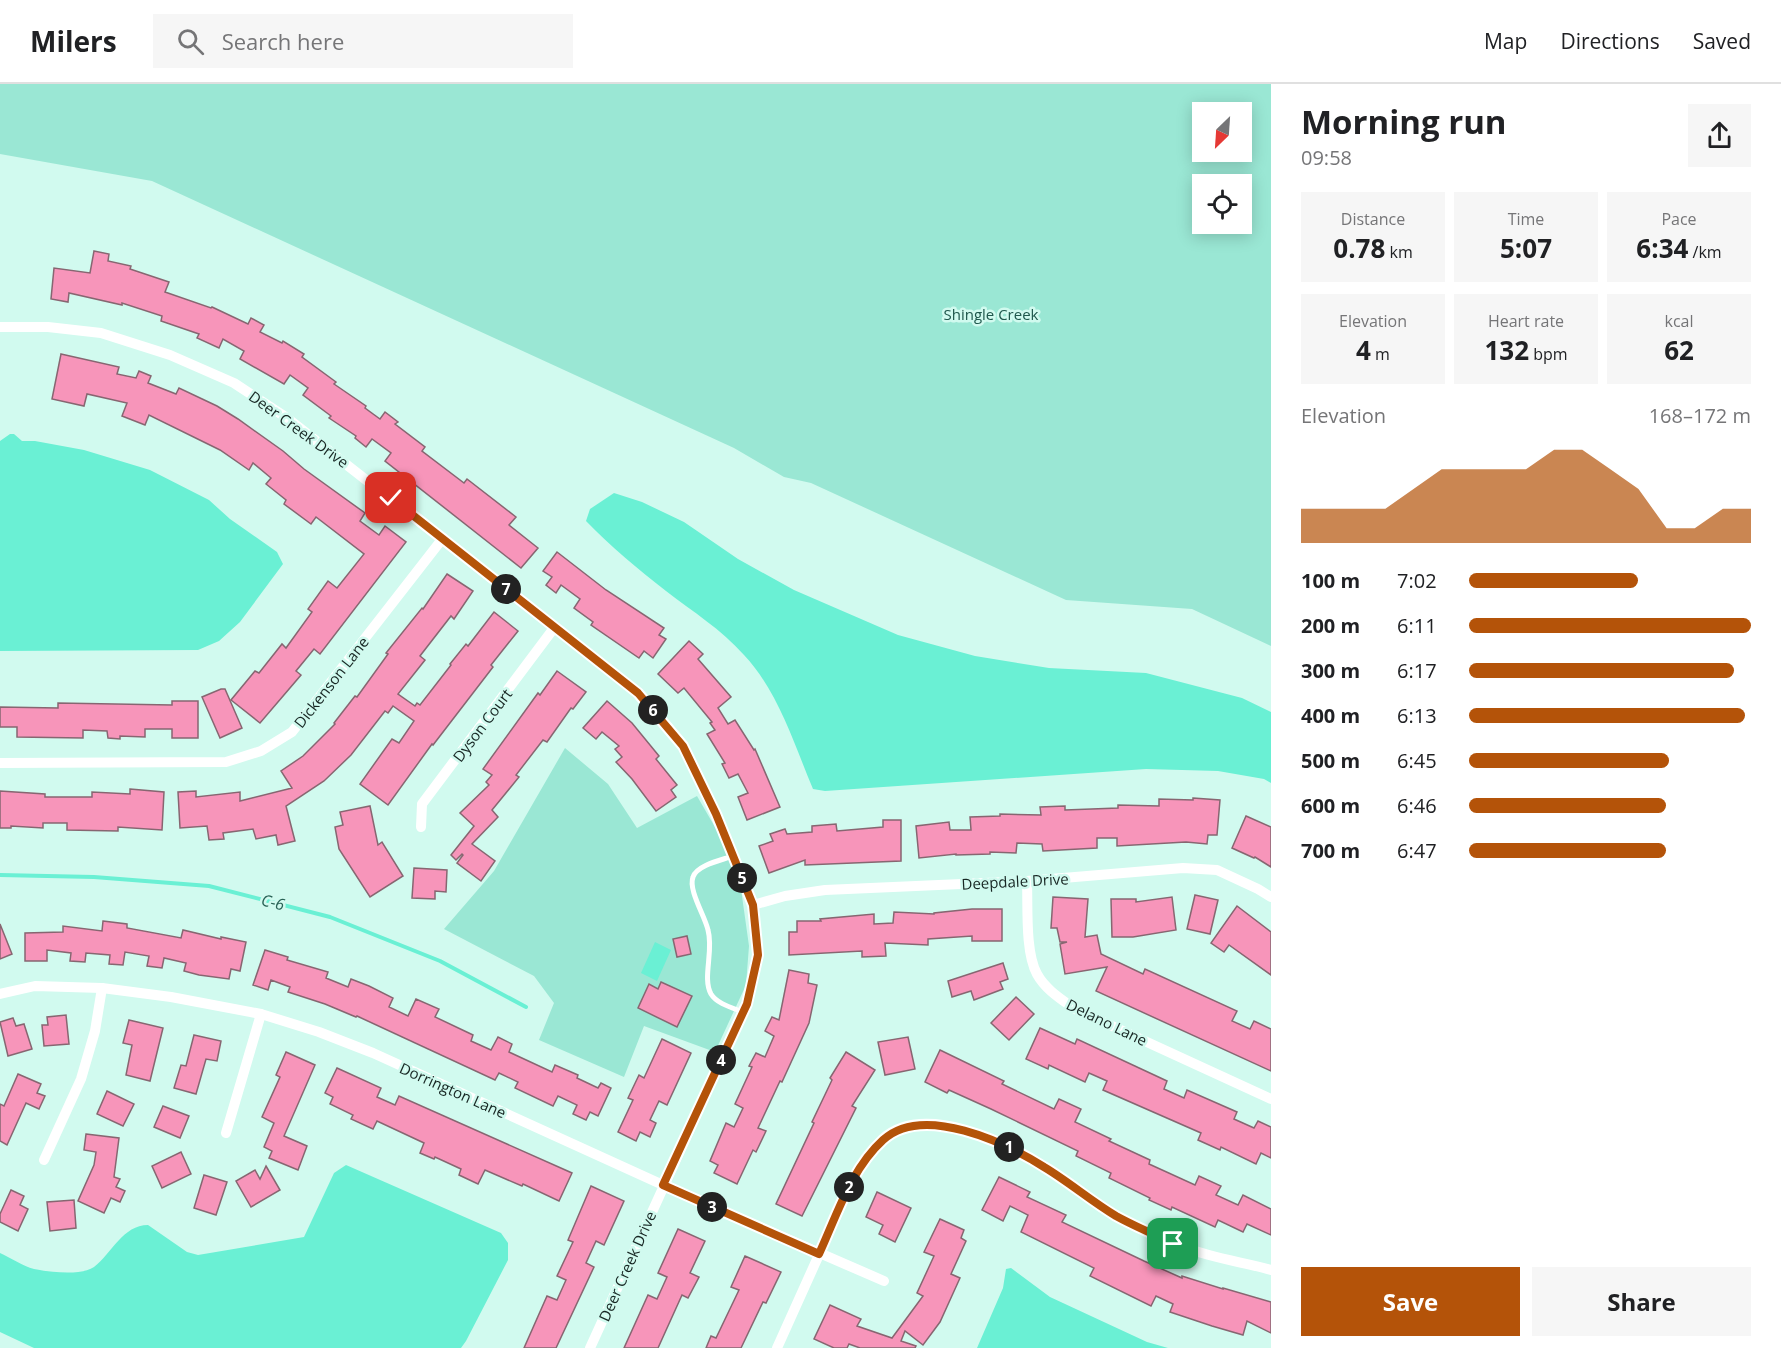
<!DOCTYPE html>
<html lang="en">
<head>
<meta charset="utf-8">
<style>
	body { margin:0; font-family:"Open Sans",sans-serif; background:#f6f6f6; color:#202124; height:100vh; display:flex; flex-direction:column; font-size:22px; white-space:nowrap }
	* { box-sizing:border-box; margin:0 }
	p { font-size:20px; color:#757577 }
	.icon { flex:none; width:33px; height:33px; fill:none; stroke:currentColor; stroke-width:2; stroke-linecap:round; stroke-linejoin:round }
	.map { position:relative; flex:1; overflow:hidden }
	.drawer { display:flex; flex-direction:column; background:#fff; width:510px }
	.drawer>* { flex:none }
	.needle { width:39px; rotate:205deg }
	.buttons { position:absolute; left:1192px; top:18px; display:grid; gap:12px }
	.buttons a { display:grid; place-items:center; width:60px; height:60px; border-radius:0px; background:#fff; box-shadow:0 3px 15px #0003; font-size:30px }
	.pin { position:absolute; display:grid; place-items:center; width:51px; height:51px; color:#fff; margin:-26px; border-radius:12px; box-shadow:0 3px 9px #0006 }
	.km { position:absolute; width:30px; height:30px; margin:-15px; border-radius:50%; background:#222; color:#fff; font-size:16px; line-height:30px; text-align:center }
	.round { display:grid; place-items:center; flex:none; width:63px; height:63px; border-radius:0px; background:#f6f6f6 }
	.summary { display:flex; align-items:center; justify-content:space-between; height:102px; padding:0 30px }
	h1 { font-size:33px; font-weight:700; line-height:45px }
	.stats { display:grid; grid-template-columns:repeat(3,1fr); gap:9px; height:102px; padding:6px 30px }
	.stats div { display:grid; align-content:center; border-radius:0px; background:#f6f6f6; text-align:center }
	.stats b { font-size:26px; font-weight:700 }
	.stats small { font-size:16px; font-weight:400 }
	.stats p { font-size:16px }
	.chart { height:168px; padding:12px 30px }
	.chart p { display:flex; justify-content:space-between }
	.chart svg { width:100%; height:108px; margin-top:6px; fill:#b45309; opacity:.7 }
	.cta { display:flex; gap:12px; margin-top:auto; padding:12px 30px }
	.cta a { flex:1; height:69px; border-radius:0px; background:#b45309; color:#fff; font-size:24px; font-weight:700; line-height:69px; text-align:center }
	.cta a+a { background:#f6f6f6; color:#202124 }
	ul { padding:0 30px; list-style:none; font-size:20px }
	li { display:grid; grid-template-columns:96px 72px 1fr; align-items:center; height:45px }
	li i { height:15px; border-radius:8px; background:#b45309 }
	header { display:flex; align-items:center; gap:36px; box-sizing:border-box; height:84px; padding:0 30px; background:#fff; border-bottom:2px solid #e0e0e0 }
	header strong { font-size:28px }
	nav { display:flex; gap:33px; margin-inline-start:auto; font-size:21px }
	.search { width:420px; height:54px; background:#f6f6f6; display:flex; align-items:center; gap:15px; box-sizing:border-box; padding:0 21px; border-radius:0px; color:#757577; font-size:22px }
	main { display:flex; flex:1; min-height:0 }
	.map>svg:first-child { display:block }
	.green { fill:#9ae7d4; fill-rule:evenodd }
	.water { fill:#6af0d4 }
	.lines { fill:none; stroke-linecap:round; stroke-linejoin:round }
	.stream { stroke:#6af0d4; stroke-width:4 }
	.building { fill:#f795ba; stroke:#876671; stroke-width:1.5 }
	.lane { stroke:#fff; stroke-width:5 }
	.street { stroke:#fff; stroke-width:10 }
	.route-casing { stroke:#fff; stroke-width:12 }
	.route { stroke:#b45309; stroke-width:8 }
	.labels { text-anchor:middle; dominant-baseline:central; stroke-width:5; stroke-linejoin:round; paint-order:stroke }
	.park-label { font-size:15px; fill:#20584d; stroke:#d1faef }
	.street-label { font-size:15px; fill:#172623; stroke:#d1faef }
	.water-label { font-size:16px; font-style:italic; fill:#296155; stroke:#d1faef }
</style>
</head>
<body>
<header>
<strong>Milers</strong>
<div class="search"><svg class="icon" aria-label="search" viewBox="0 0 24 24"><circle cx="10" cy="10" r="6"/><path d="M15 15l6 6"/></svg>Search here</div>
<nav><a>Map</a><a>Directions</a><a>Saved</a></nav>
</header>
<main>
<div class="map">
<svg width="1271" height="1264" viewBox="0 0 1271 1264">
	<rect width="100%" height="100%" fill="#d1faef"/>
	<g class="green">
		<path d="M0,0h1271v562l-79,-37 -126,-9 -255,-117 -27,-6 -50,-29 -582,-267 -152,-27zM1203,28h39v40h-39zM1203,100h39v40h-39z"/>
		<polygon points="565,664 608,700 637,744 697,712 719,750 741,805 749,862 746,901 715,968 644,942 624,993 539,956 554,919 534,892 444,845 494,787"/>
	</g>
	<g class="water">
		<polygon points="10,350 14,350 22,357 35,357 84,366 150,386 209,416 230,435 277,468 283,480 240,538 219,557 198,566 0,567 0,357"/>
		<path d="M614,409l28,9 42,20 54,37 56,31 104,45 77,21 74,12 97,5 96,25 29,14v71l-7,-4 -46,-8 -72,-2 -321,22 -12,-2c-19,-45 -35,-98 -69,-134 -23,-26 -51,-43 -78,-64 -28,-22 -55,-44 -80,-70l4,-12z"/>
		<polygon points="655,858 671,866 657,897 641,889"/>
		<path d="M346,1081l155,68 7,10v17l-42,81 -5,7h-427l-34,-16v-79c11,5 23,13 34,16 15,3 47,7 60,-2 18,-14 29,-42 54,-42l39,27 11,3 106,-18 30,-64z"/>
		<polygon points="1011,1184 1050,1213 1147,1258 1168,1264 977,1264 1003,1204 1006,1185"/>
	</g>
	<g class="lines">
		<polyline class="stream" points="0,791 94,793 209,802 330,833 440,877 526,923"/>
	</g>
	<g class="building">
		<polygon points="94,167 109,170 108,177 131,182 130,185 169,198 165,208 211,224 212,223 248,240 251,234 264,241 260,248 282,259 283,257 304,270 302,273 336,298 334,300 366,322 365,324 380,335 385,328 398,338 395,340 425,363 422,367 464,399 467,395 516,433 509,441 538,464 521,484 385,377 391,369 372,355 366,363 355,354 356,352 329,334 331,332 303,311 308,304 290,291 284,300 240,275 244,267 223,255 219,264 197,254 199,250 161,237 162,232 122,219 122,221 69,209 68,218 51,215 54,184 90,189"/>
		<polygon points="61,270 119,283 117,290 136,294 139,287 151,292 148,299 176,310 179,304 217,322 238,335 283,367 304,385 365,429 360,437 379,451 385,442 406,458 320,570 314,565 296,587 301,591 260,639 231,616 255,587 259,589 282,560 286,564 312,528 308,525 328,497 337,504 364,470 316,433 311,440 284,420 286,416 266,400 271,394 253,379 249,386 220,366 149,331 145,341 122,332 127,319 87,310 84,322 52,315"/>
		<polygon points="557,468 606,506 664,544 659,551 666,555 653,574 644,567 639,574 591,541 593,538 574,524 580,515 561,501 556,509 546,501 552,493 543,487"/>
		<polygon points="447,490 473,507 454,535 451,532 420,572 425,576 398,610 415,622 417,619 420,621 451,581 450,580 466,560 468,562 494,528 518,547 491,581 493,583 433,661 432,660 388,721 360,700 392,655 399,659 414,637 393,622 388,629 385,627 351,671 324,697 286,722 295,757 278,761 276,751 256,755 253,745 223,749 224,755 209,756 207,742 180,744 178,708 196,707 196,713 240,708 240,717 292,704 281,687 303,672 335,640 334,639 355,612 357,613 388,570 386,569 422,524 423,525"/>
		<polygon points="689,557 703,570 698,575 731,613 718,624 728,640 735,636 754,666 755,665 780,723 747,736 738,713 748,709 738,690 729,694 722,680 725,679 707,650 715,646 710,639 712,638 684,604 678,609 658,590"/>
		<polygon points="557,587 586,608 573,625 571,624 547,658 543,656 516,691 519,693 492,726 498,733 472,760 495,777 481,797 457,779 463,771 462,770 456,776 451,771 474,742 460,729 489,701 486,698 492,691 483,685 538,609 540,611"/>
		<polygon points="221,605 225,605 242,644 220,654 202,613"/>
		<polygon points="172,617 198,617 198,654 172,654 172,645 145,645 145,653 120,652 120,655 108,654 107,647 83,646 83,654 17,653 17,643 0,643 0,623 58,624 58,619 172,621"/>
		<polygon points="607,617 632,639 659,672 656,675 677,701 671,706 676,713 656,727 632,695 616,678 622,673 615,665 619,662 602,648 596,655 583,644"/>
		<polygon points="130,705 164,708 162,746 118,743 118,747 67,746 67,739 43,739 43,744 11,742 11,744 0,744 0,707 45,710 45,713 92,713 92,708 130,710"/>
		<polygon points="1193,714 1220,716 1217,751 1208,751 1207,760 1186,758 1117,762 1117,754 1097,754 1097,764 1043,767 1042,760 1017,759 1016,769 990,768 990,770 956,771 956,770 919,774 916,742 949,738 950,746 971,746 970,733 1000,732 1000,730 1041,731 1040,723 1065,722 1065,726 1118,724 1118,721 1159,722 1159,715 1193,716"/>
		<polygon points="370,722 378,761 382,758 403,792 370,813 339,765 335,743 343,741 340,728"/>
		<polygon points="1246,732 1271,743 1271,783 1255,773 1254,774 1232,764"/>
		<polygon points="883,736 901,736 901,777 805,781 805,776 769,789 759,762 773,757 770,750 785,745 787,750 812,748 812,742 836,740 837,747 883,743"/>
		<polygon points="414,784 447,786 446,808 435,807 435,815 412,814"/>
		<polygon points="1195,811 1218,816 1210,850 1187,845"/>
		<polygon points="1053,813 1088,815 1085,853 1097,851 1101,870 1143,890 1145,885 1237,927 1232,937 1250,945 1254,937 1271,945 1271,987 1096,907 1107,883 1065,890 1060,860 1067,858 1060,858 1057,844 1051,844"/>
		<polygon points="1172,813 1176,846 1133,853 1112,853 1111,815 1136,815 1136,818"/>
		<polygon points="1237,822 1271,848 1271,891 1229,861 1224,868 1211,859"/>
		<polygon points="972,825 1002,825 1002,857 972,857 972,852 928,855 928,861 885,859 886,872 862,873 862,867 789,871 789,848 797,848 797,837 821,837 820,835 874,830 874,840 893,839 894,828 934,830 934,829"/>
		<polygon points="103,837 127,840 127,844 181,854 183,846 221,855 221,853 246,858 240,887 231,885 229,895 199,891 184,887 186,879 164,874 162,884 147,882 149,872 125,868 123,881 109,880 110,871 86,869 85,878 70,877 71,869 47,866 47,877 25,877 25,849 63,848 63,842 102,847"/>
		<polygon points="0,840 12,870 0,875"/>
		<polygon points="687,852 691,870 677,873 673,855"/>
		<polygon points="265,866 288,873 287,876 328,888 326,894 348,903 351,895 369,902 393,914 389,923 408,932 416,915 439,925 435,933 473,951 471,957 491,966 498,953 512,960 509,968 552,988 555,981 578,991 577,994 598,1004 601,999 611,1004 598,1032 590,1028 586,1036 573,1030 577,1021 558,1012 553,1022 515,1004 518,998 499,989 495,996 357,932 356,933 325,920 288,908 290,903 271,896 268,906 253,901"/>
		<polygon points="1003,879 1008,895 1000,898 1003,905 974,916 971,907 952,913 948,897"/>
		<polygon points="789,886 809,890 808,899 817,901 809,939 782,998 780,997 758,1044 766,1047 756,1068 753,1066 737,1100 714,1089 718,1081 710,1077 726,1039 734,1043 743,1024 735,1020 752,983 749,982 756,969 765,973 774,952 765,947 772,933 779,936"/>
		<polygon points="661,898 692,912 677,943 638,924 649,900 658,905"/>
		<polygon points="1016,913 1034,930 1009,956 991,939"/>
		<polygon points="66,931 69,960 44,962 42,941 48,941 47,933"/>
		<polygon points="13,934 16,942 24,940 32,965 8,972 0,938"/>
		<polygon points="129,936 163,944 150,997 126,991 132,961 123,959"/>
		<polygon points="1040,944 1075,960 1077,955 1167,997 1164,1005 1184,1014 1187,1006 1237,1028 1234,1035 1254,1044 1258,1037 1271,1043 1271,1074 1261,1069 1256,1080 1221,1063 1220,1066 1198,1056 1201,1049 1103,1006 1107,997 1089,989 1085,998 1049,981 1048,985 1026,975"/>
		<polygon points="194,951 221,957 217,977 206,975 196,1010 174,1004 181,981 186,982"/>
		<polygon points="908,953 915,985 885,991 878,958"/>
		<polygon points="662,955 691,969 667,1021 659,1017 650,1036 656,1039 650,1053 640,1048 636,1057 618,1048 633,1016 628,1014 639,991 644,994"/>
		<polygon points="940,966 1004,997 1002,1000 1054,1025 1059,1015 1081,1025 1075,1038 1111,1055 1109,1057 1150,1076 1149,1080 1195,1101 1199,1092 1221,1102 1216,1111 1238,1121 1243,1111 1271,1125 1271,1151 1247,1140 1243,1148 1218,1136 1215,1143 1172,1123 1171,1126 1149,1116 1150,1114 1109,1094 1111,1089 1076,1072 1078,1067 991,1025 949,1006 947,1009 925,998"/>
		<polygon points="286,968 315,981 284,1052 307,1062 298,1086 269,1074 272,1067 264,1063 274,1039 262,1033 280,993 276,991"/>
		<polygon points="846,968 875,986 852,1022 856,1024 802,1132 776,1120 814,1039 812,1038 832,996 830,994"/>
		<polygon points="337,984 381,1004 377,1013 395,1021 399,1012 572,1089 559,1117 523,1100 522,1102 485,1086 478,1100 459,1091 461,1085 435,1073 434,1075 420,1069 424,1059 377,1037 373,1045 351,1035 353,1031 330,1020 333,1013 325,1009"/>
		<polygon points="18,990 41,1000 37,1009 45,1012 39,1025 26,1019 7,1061 0,1057 0,1020 4,1022"/>
		<polygon points="107,1007 134,1020 123,1042 97,1030"/>
		<polygon points="163,1022 189,1032 180,1054 154,1043"/>
		<polygon points="86,1050 119,1054 114,1093 120,1095 116,1103 125,1107 120,1118 111,1114 104,1129 78,1117 94,1081 96,1068 84,1066"/>
		<polygon points="181,1068 191,1090 162,1104 152,1082"/>
		<polygon points="266,1082 280,1106 251,1123 236,1097 255,1086 260,1095"/>
		<polygon points="204,1091 227,1098 216,1131 194,1124"/>
		<polygon points="999,1093 1030,1108 1027,1113 1066,1131 1062,1138 1144,1177 1182,1194 1182,1192 1223,1205 1223,1204 1271,1218 1271,1249 1247,1237 1243,1251 1212,1242 1170,1228 1173,1220 1156,1212 1151,1222 1090,1192 1094,1184 1021,1148 1028,1131 1010,1122 1003,1137 982,1126"/>
		<polygon points="591,1102 624,1117 604,1161 596,1157 586,1179 594,1183 556,1264 524,1264 547,1212 557,1216 566,1196 557,1192 573,1158 568,1156"/>
		<polygon points="11,1106 24,1112 20,1121 28,1125 18,1147 0,1138 0,1130"/>
		<polygon points="877,1108 911,1124 895,1158 879,1150 883,1141 866,1133"/>
		<polygon points="74,1116 76,1144 50,1147 47,1118"/>
		<polygon points="940,1135 964,1146 961,1154 966,1157 951,1190 960,1194 940,1238 923,1261 905,1247 901,1257 916,1262 915,1264 860,1264 849,1260 847,1264 834,1264 814,1255 830,1221 861,1235 857,1242 892,1254 923,1212 917,1209 934,1172 924,1168"/>
		<polygon points="678,1145 705,1157 690,1189 699,1193 688,1214 682,1211 658,1264 624,1264 648,1211 657,1215 667,1193 658,1189"/>
		<polygon points="745,1172 781,1188 766,1219 763,1218 741,1264 706,1264 711,1252 716,1254 739,1206 731,1203"/>
	</g>
	<g class="lines">
		<path class="lane" d="M733,772c-11,4 -36,9 -40,21 -5,13 12,39 15,53 6,21 -6,48 3,64 6,10 22,14 32,18"/>
		<g class="street">
			<polyline points="0,243 48,243 101,249 170,271 234,299 287,334 638,609 683,662 716,730 753,821 758,871 747,920 590,1264"/>
			<polyline points="0,679 226,678 261,667 292,648 443,454"/>
			<polyline points="421,743 422,720 554,544"/>
			<path d="M1027,797c1,26 -2,71 10,93 8,15 24,25 38,35l196,90"/>
			<polyline points="753,821 785,812 825,806 1027,797 1183,784 1217,786 1258,805 1271,813"/>
			<polyline points="0,910 35,902 102,904 171,913 261,930 319,948 373,969 663,1101 884,1197"/>
			<polyline points="226,1049 261,930"/>
			<polyline points="44,1076 81,995 95,947 102,904"/>
			<path d="M777,1264l77,-171c9,-13 18,-30 31,-39 43,-32 122,4 161,30 24,15 46,35 71,49 29,15 61,30 92,38 21,6 42,9 62,15"/>
		</g>
	</g>
	<g class="lines">
		<defs>
			<path id="route" d="M391,414l247,195 45,53 33,68 37,91 5,50 -11,49 -84,181 156,69c18,-39 32,-85 64,-114 40,-37 123,3 161,27 25,15 47,34 72,49 18,10 38,18 57,28"/>
		</defs>
		<use href="#route" class="route-casing"/>
		<use href="#route" class="route"/>
	</g>
	<g class="labels">
		<g class="park-label">
			<text x="991" y="230">Shingle Creek</text>
		</g>
		<g class="street-label">
			<text transform="translate(299 345) rotate(36)">Deer Creek Drive</text>
			<text transform="translate(331 598) rotate(-52)">Dickenson Lane</text>
			<text transform="translate(482 641) rotate(-53)">Dyson Court</text>
			<text transform="translate(1015 797) rotate(-3)">Deepdale Drive</text>
			<text transform="translate(1107 938) rotate(26)">Delano Lane</text>
			<text transform="translate(453 1006) rotate(24)">Dorrington Lane</text>
			<text transform="translate(627 1182) rotate(-66)">Deer Creek Drive</text>
		</g>
		<g class="water-label">
			<text transform="translate(273 818) rotate(14)">C-6</text>
		</g>
	</g>
</svg>
<div class="buttons">
<a><svg class="needle" viewBox="-14 -14 28 28"><path d="M0-13l5 13h-10z" fill="#e53935"/><path d="M0 13l5-13h-10z" fill="#757577"/></svg></a>
<a><svg class="icon" aria-label="locate" viewBox="0 0 24 24"><circle cx="12" cy="12" r="6"/><path d="M12 2v4M12 18v4M2 12h4M18 12h4"/></svg></a>
</div>
<div class="pin" style="left:1173px;top:1160px;background:#1e9e55"><svg class="icon" aria-label="arrive" viewBox="0 0 24 24"><path d="M6 21V4h12l-3 4 3 4H6"/></svg></div>
<div class="pin" style="left:391px;top:414px;background:#d93025"><svg class="icon" aria-label="check" viewBox="0 0 24 24"><path d="M5 12l5 5 9-10"/></svg></div>
<b class="km" style="left:1009px;top:1063px">1</b>
<b class="km" style="left:849px;top:1103px">2</b>
<b class="km" style="left:712px;top:1123px">3</b>
<b class="km" style="left:721px;top:976px">4</b>
<b class="km" style="left:742px;top:794px">5</b>
<b class="km" style="left:653px;top:626px">6</b>
<b class="km" style="left:506px;top:505px">7</b>
</div>
<section class="drawer">
<div class="summary"><div><h1>Morning run</h1><p>09:58</p></div><a class="round"><svg class="icon" aria-label="share" viewBox="0 0 24 24"><path d="M12 15V3M7 8l5-5 5 5M5 13v7h14v-7"/></svg></a></div>
<div class="stats">
<div><p>Distance</p><b>0.78<small> km</small></b></div>
<div><p>Time</p><b>5:07</b></div>
<div><p>Pace</p><b>6:34<small> /km</small></b></div>
</div>
<div class="stats">
<div><p>Elevation</p><b>4<small> m</small></b></div>
<div><p>Heart rate</p><b>132<small> bpm</small></b></div>
<div><p>kcal</p><b>62</b></div>
</div>
<div class="chart"><p><span>Elevation</span>168–172 m</p>
<svg viewBox="0 0 160 44" preserveAspectRatio="none"><path d="M0 44V30L10 30L20 30L30 30L40 22L50 14L60 14L70 14L80 14L90 6L100 6L110 14L120 22L130 38L140 38L150 30L160 30V44z"/></svg>
</div>
<ul>
<li><b>100 m</b>7:02<i style="width:60%"></i></li>
<li><b>200 m</b>6:11<i style="width:100%"></i></li>
<li><b>300 m</b>6:17<i style="width:94%"></i></li>
<li><b>400 m</b>6:13<i style="width:98%"></i></li>
<li><b>500 m</b>6:45<i style="width:71%"></i></li>
<li><b>600 m</b>6:46<i style="width:70%"></i></li>
<li><b>700 m</b>6:47<i style="width:70%"></i></li>
</ul>
<div class="cta"><a>Save</a><a>Share</a></div>
</section>
</main>
</body>
</html>
